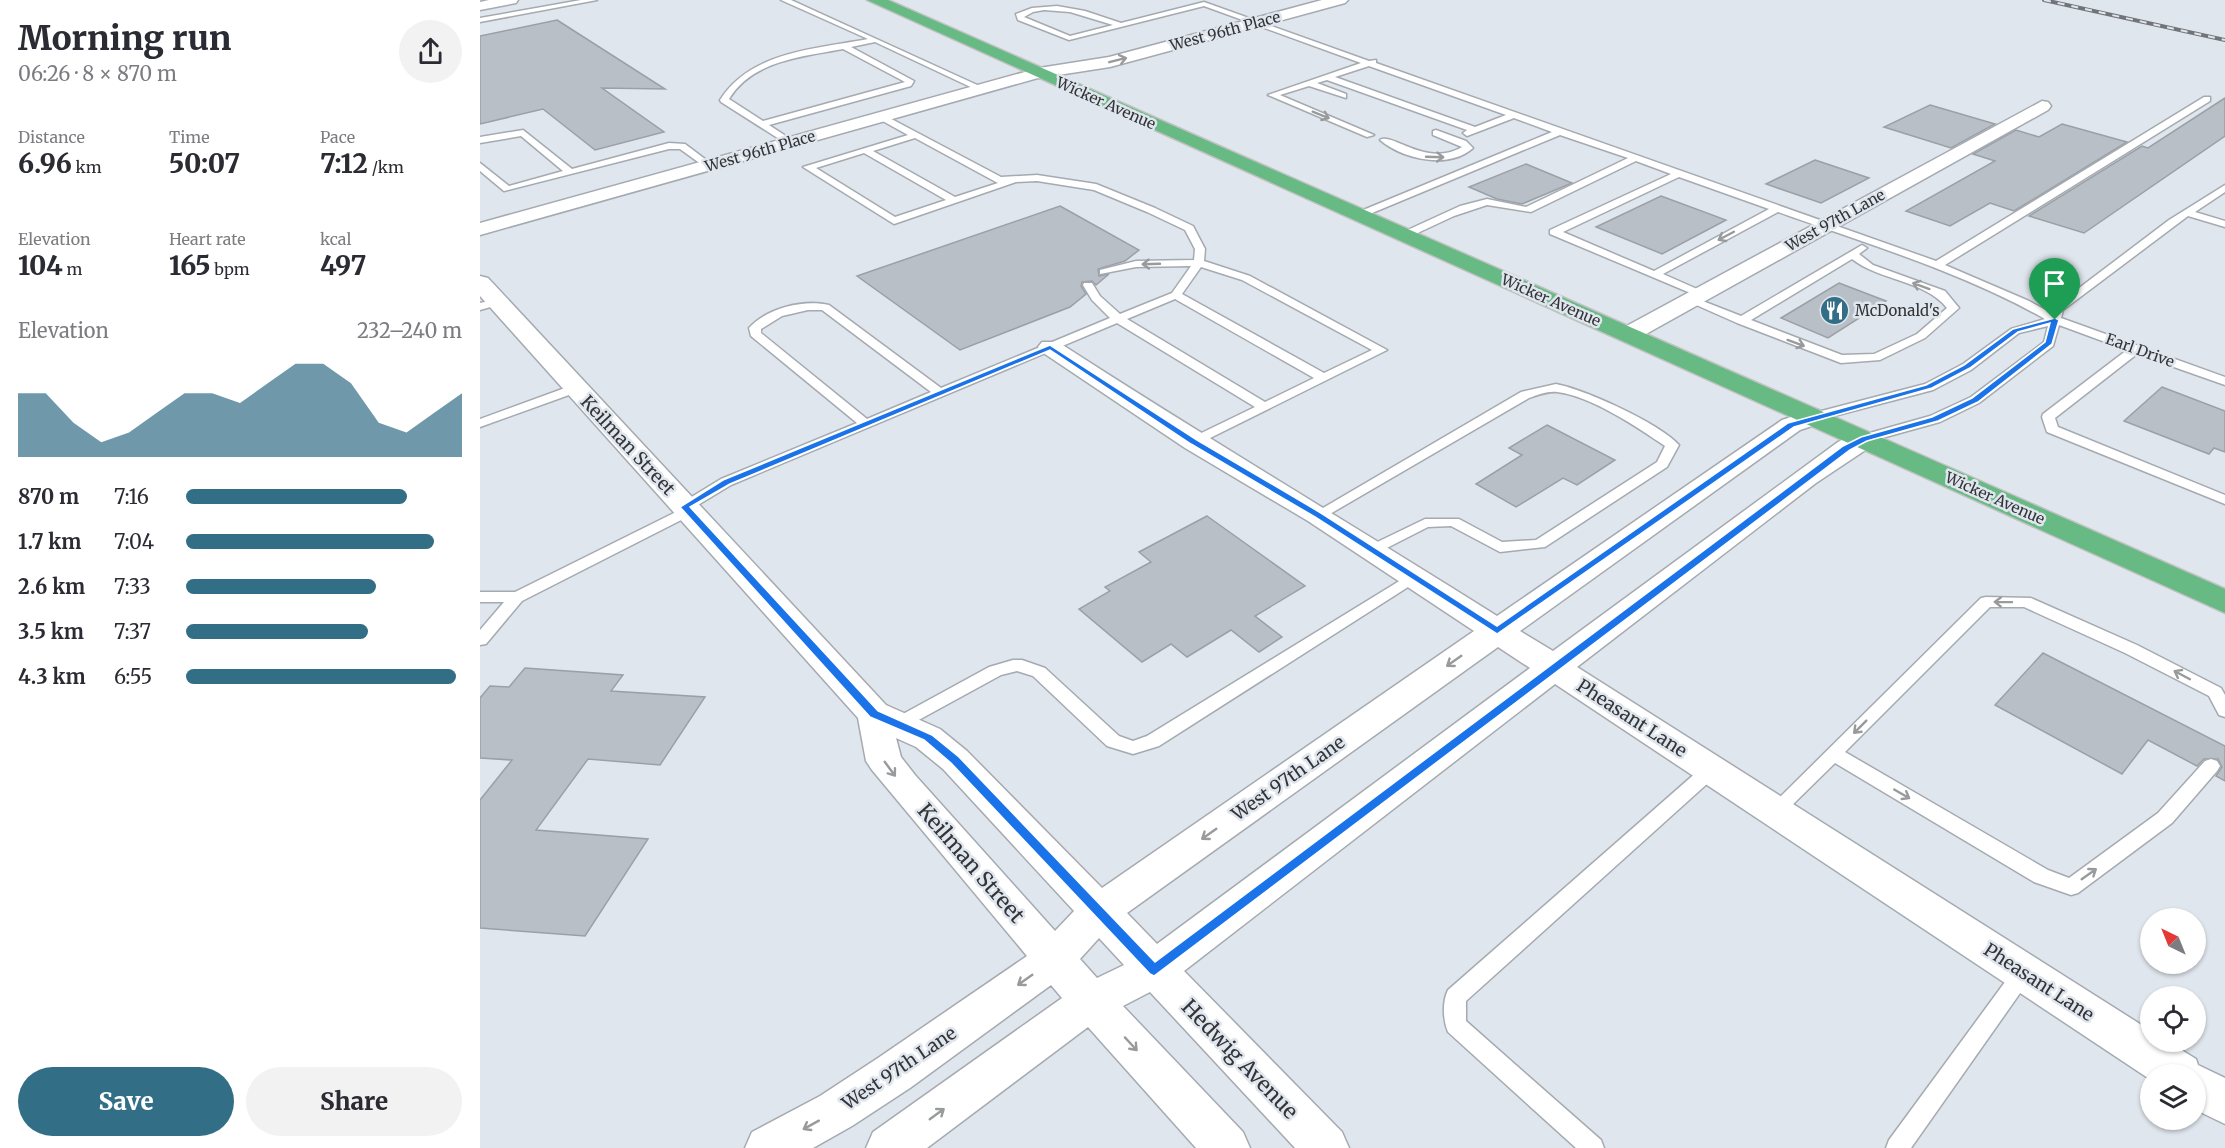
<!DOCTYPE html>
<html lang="en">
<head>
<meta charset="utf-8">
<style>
	body { margin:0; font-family:Merriweather,serif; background:#f2f2f3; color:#2b2b33; height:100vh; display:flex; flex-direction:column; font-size:22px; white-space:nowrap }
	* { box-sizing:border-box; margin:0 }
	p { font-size:20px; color:#7c7c81 }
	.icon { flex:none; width:33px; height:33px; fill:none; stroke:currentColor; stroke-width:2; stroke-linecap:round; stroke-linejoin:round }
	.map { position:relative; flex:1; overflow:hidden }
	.details { display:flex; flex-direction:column; background:#fff; width:480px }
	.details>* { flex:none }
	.needle { width:39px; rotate:317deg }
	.fabs { position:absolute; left:1660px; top:908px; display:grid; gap:12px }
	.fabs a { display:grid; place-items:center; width:66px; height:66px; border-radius:50%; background:#fff; box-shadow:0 2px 4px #0004; font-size:30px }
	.pin { position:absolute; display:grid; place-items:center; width:51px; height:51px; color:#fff; margin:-62px -26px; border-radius:50% 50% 50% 0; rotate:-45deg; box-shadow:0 0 6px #0007 }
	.pin .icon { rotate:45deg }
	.round { display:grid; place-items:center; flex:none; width:63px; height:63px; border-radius:32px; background:#f2f2f3 }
	.head { display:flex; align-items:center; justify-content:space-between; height:102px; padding:0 18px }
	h1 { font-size:33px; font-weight:800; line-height:45px }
	.metrics { display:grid; grid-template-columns:repeat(3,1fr); gap:9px; height:102px; padding:6px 18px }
	.metrics div { display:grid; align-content:center }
	.metrics b { font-size:26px; font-weight:800 }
	.metrics small { font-size:16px; font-weight:400 }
	.metrics p { font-size:16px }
	.chart { height:168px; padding:12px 18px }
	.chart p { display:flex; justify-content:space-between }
	.chart svg { width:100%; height:108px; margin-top:6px; fill:#336e87; opacity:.7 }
	.primary-button { display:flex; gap:12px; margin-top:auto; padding:12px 18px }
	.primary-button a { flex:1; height:69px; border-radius:36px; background:#336e87; color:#fff; font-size:24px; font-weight:800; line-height:69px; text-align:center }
	.primary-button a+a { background:#f2f2f3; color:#2b2b33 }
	ul { padding:0 18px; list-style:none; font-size:20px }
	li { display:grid; grid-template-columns:96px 72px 1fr; align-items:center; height:45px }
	li i { height:15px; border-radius:8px; background:#336e87 }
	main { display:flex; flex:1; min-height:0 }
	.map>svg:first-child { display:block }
	.building { fill:#b9bfc6; stroke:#9ba0a7; stroke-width:1.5 }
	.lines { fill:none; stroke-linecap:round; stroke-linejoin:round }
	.service-casing { stroke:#a5aab1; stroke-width:3 }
	.minor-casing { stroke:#a5aab1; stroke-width:3 }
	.tertiary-casing { stroke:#a5aab1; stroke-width:3 }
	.trunk-casing { stroke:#c2c2c3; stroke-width:3 }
	.service { fill:#fff; fill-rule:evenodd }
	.minor { fill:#fff; fill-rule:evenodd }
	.tertiary { fill:#fff; fill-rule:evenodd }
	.trunk { fill:#68ba84; fill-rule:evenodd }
	.rail-casing { stroke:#717479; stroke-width:4 }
	.rail { stroke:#e0e6ed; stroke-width:2; stroke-dasharray:7; stroke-linecap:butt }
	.oneway { stroke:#989a9b }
	.route { fill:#1a73e8; stroke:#fff; stroke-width:1.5; fill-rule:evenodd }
	.labels { text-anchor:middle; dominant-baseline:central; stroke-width:5; stroke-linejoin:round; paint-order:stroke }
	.far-street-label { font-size:15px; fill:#323437; stroke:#e0e6ed }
	.far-poi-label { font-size:15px; fill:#323437; stroke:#e0e6ed; text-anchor:start }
	.street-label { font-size:18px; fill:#323437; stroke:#e0e6ed }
	.near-street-label { font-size:21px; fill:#323437; stroke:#e0e6ed }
</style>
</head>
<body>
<main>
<section class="details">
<div class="head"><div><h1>Morning run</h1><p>06:26 · 8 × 870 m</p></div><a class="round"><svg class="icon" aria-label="share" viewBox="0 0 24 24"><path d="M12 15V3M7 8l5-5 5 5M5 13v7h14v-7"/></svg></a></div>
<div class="metrics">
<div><p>Distance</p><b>6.96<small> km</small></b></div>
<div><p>Time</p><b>50:07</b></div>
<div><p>Pace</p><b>7:12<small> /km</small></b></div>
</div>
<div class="metrics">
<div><p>Elevation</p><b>104<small> m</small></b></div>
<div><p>Heart rate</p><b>165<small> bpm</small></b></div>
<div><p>kcal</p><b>497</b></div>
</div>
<div class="chart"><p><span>Elevation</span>232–240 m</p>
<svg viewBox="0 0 160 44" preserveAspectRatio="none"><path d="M0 44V18L10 18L20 30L30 38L40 34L50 26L60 18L70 18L80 22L90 14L100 6L110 6L120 14L130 30L140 34L150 26L160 18V44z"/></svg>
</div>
<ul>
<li><b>870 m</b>7:16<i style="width:80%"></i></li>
<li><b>1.7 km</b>7:04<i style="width:90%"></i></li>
<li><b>2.6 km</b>7:33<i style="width:69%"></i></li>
<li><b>3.5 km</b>7:37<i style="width:66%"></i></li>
<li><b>4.3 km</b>6:55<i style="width:98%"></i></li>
</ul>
<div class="primary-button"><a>Save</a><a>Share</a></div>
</section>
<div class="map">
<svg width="1745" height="1148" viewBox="0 0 1745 1148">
	<rect width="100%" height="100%" fill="#e0e6ed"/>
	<g class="building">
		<polygon points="77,20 185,89 122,88 184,132 115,150 63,109 0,124 0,36"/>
		<polygon points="1745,98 1745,136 1604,233 1549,216 1662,146 1668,148"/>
		<polygon points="1450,105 1515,124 1471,148 1404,127"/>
		<polygon points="1582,124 1647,142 1534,211 1510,203 1470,226 1426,211 1515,161 1493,154 1536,130 1559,137"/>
		<polygon points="1335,160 1389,178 1341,203 1286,184"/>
		<polygon points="1046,164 1092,183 1042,204 1017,199 989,187"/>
		<polygon points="1181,196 1246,220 1182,254 1116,227"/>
		<polygon points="580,206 659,250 645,261 618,269 619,276 629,274 616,285 612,281 602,282 601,286 606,294 590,307 480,350 377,276"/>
		<polygon points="1359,283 1406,301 1348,338 1301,318"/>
		<polygon points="1682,387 1745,411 1745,452 1734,448 1729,454 1644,421"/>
		<polygon points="1067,425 1135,460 1097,485 1083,478 1036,507 996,484 1042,455 1029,448"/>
		<polygon points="727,516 825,586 775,616 802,637 779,652 751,630 707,657 691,644 662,662 599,609 630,591 625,587 671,562 659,552"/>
		<polygon points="1563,653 1745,746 1745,781 1736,776 1742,767 1738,759 1724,759 1717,766 1668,740 1642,774 1515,705"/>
		<polygon points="45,668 143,675 131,691 225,697 180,765 108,759 56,830 168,839 105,936 0,928 0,800 32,760 0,758 0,698 10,686 29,687"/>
	</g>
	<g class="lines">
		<defs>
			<g id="service">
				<polygon points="101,0 117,0 0,22 0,18"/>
				<path d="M301,0h10l195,89 -7,2 -104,-49 -24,5 63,34 -3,5 -142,39 26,17 -8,2 -66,-42 -1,-2c31,-49 96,-51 148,-61zM363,49l62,33 -142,39 -34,-22c24,-39 73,-42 114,-50z"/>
				<path d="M724,2l165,59 7,-1v3l560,198 268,-164h6v4l-265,164 84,36 22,12 3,-6 115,-87 56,-35v7l-30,20 30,9v6l-37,-11 -125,94 -2,8 164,59v8l-88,-31 -82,64 3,9 167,68v9l-178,-72 -5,-15 1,-3 84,-64 -68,-25 -6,21 -74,57 -39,19 -76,21 -7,-4 2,-3 71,-20 41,-19 73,-55 4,-16 -29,7 -48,37 -38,20 -118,31 -5,-1 -1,-3 1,-3 115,-30 38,-20 48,-35 34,-10c-83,-47 -177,-75 -267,-107l-115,62 41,18v4l-4,1 -150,-63v-4l121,-56 -35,-13 -105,51 -44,-7 -33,11 -45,21h-8v-4l59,-27 27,-7 39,8 102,-49 -68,-23 -200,83 -4,-1v-4l196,-81 -38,-14 -47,18 -4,-3 4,-3 -140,-50 -10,3 29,11v4l-37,-12 -29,9 94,40 -7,2 -99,-42 93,-32 -157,-57 -135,34 -51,-20 -2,-6 16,-6 25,-2 28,5 36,12zM564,10l26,2 43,13 -43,11 -46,-19 9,-5zM889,66l137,49 -31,12 -140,-50zM1199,177l90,32 -115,62 -91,-39z"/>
				<path d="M402,114l119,63 36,-2 59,9 59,24 38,18 12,23 -1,12 46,15 137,74 -193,96 -5,-1 -2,-3 2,-3 66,-32 -138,-84 -386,162 -38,23 2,3 -2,3 -171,87 -36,43 -6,1v-15l24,-28h-24v-10h35l165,-82 -2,-3 2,-3 41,-25 136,-56 -106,-87 -2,-8c18,-20 55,-29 80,-23l112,83 169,-70 -18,-18 -9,-15 1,-2h8l8,13 20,18 52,-21 19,-27 -55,1 -36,7v-4l36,-9 58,-1 1,-11 -10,-19 -38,-18 -53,-22 -57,-9 -21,1 -122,42 -91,-57 105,-32 -29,-16 -1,-2zM435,138l81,44 2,1 -43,14 -82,-46zM384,153l82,47 -51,17 -79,-49zM721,267l41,13 130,70 -48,23 -142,-79zM695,299l139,79 -49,24 -138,-83zM328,310h14l109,82 -64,27 -106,-86v-4l21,-13z"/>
				<polygon points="43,130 92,169 189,143 205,144 233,165 225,167 200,149 189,149 24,191 0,171 0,163 29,186 83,171 41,136 0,143 0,137"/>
				<path d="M956,130l30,11 7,7c-25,22 -70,11 -93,-8 12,-8 46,28 82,7l-29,-12v-4z"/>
				<path d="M1382,245l5,3 -8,6 14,11 72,26 14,17 -34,30 -45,22 -39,3 -104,-40 -52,-23 2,-2h8l46,18zM1372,259c28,22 73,21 95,49l-30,26 -43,20 -32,1 -91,-35z"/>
				<polygon points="17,299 21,300 21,304 0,310 0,303"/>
				<polygon points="96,384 100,385 100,391 0,427 0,419"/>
				<path d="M1076,384c30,6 103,39 123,61l-12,22 -122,80 -45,5 -49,-26 -23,1 -51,26h-10l-2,-3 2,-3 58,-28h34l43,23 34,-2 121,-78 8,-16c-28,-19 -74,-50 -108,-54 -10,-1 -19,3 -28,6l-206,120h-10l-2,-3 210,-123z"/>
				<polygon points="934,572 939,574 942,577 939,580 679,746 653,754 627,746 553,676 537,671 521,675 424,728 412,728 409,724 412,720 509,667 533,660 542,660 565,668 639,736 653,741 667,736"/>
				<polygon points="1506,597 1551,598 1657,645 1741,688 1745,695 1745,717 1739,715 1729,696 1645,653 1544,607 1510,607 1365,752 1568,870 1589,878 1678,813 1725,761 1731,759 1737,761 1740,766 1737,771 1692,823 1598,893 1591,895 1554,882 1355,763 1302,815 1296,817 1290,815 1287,810 1501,598"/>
				<path d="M1232,762l6,2 3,5 -3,5 -252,227v20l135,119 3,8h-28l-128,-116c-5,-12 -6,-30 0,-42l258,-226z"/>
				<polygon points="1543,964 1550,967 1553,973 1550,979 1431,1148 1406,1148 1409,1140 1536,967"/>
			</g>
			<g id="minor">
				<polygon points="9,0 38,0 36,3 0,10 0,2"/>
				<polygon points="559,68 565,70 567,73 565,76 0,235 0,223"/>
				<polygon points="1562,101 1568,102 1571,106 1568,110 1157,339 1141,339 1137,334 1141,329"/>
				<path d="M0,276l8,2 398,427 54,24 27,22 135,137 372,-257 -166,-110 -123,-73 -143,-96 -4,-5 4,-5h16c145,94 293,182 439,274l285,-196 33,-11 9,3 4,5 -4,5 -24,8 -280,201 33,20 285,-209c12,-6 21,-12 35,-9l4,6 -4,6 -57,38 -239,184 574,364v10h16l29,18 2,6 27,13v46l-29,-14v-36h-45v6l-596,-396 -371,287 158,161 7,16h-54l-145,-156 -27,14 120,126 7,16h-54l-108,-121 -161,121h-61l7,-16 189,-134 -11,-13 -141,103 -58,38 -39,22h-68l7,-16 68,-36 58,-38 149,-102 -155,-186 -6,-9 -8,-43 -378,-422zM1018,647l32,21 -373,276 -30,-31zM416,738l20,9 27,22 131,142 -19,20 -140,-156 -14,-18zM619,938l25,27 -27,13 -17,-19z"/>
			</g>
			<polygon id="tertiary" points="842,0 868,0 865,3 630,67 559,78 550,73 559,68 629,57"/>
			<polygon id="trunk" points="387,0 408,0 1745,589 1745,613"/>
		</defs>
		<use href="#service" class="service-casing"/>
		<use href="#minor" class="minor-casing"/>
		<use href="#tertiary" class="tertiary-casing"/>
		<use href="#trunk" class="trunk-casing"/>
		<use href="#service" class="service"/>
		<use href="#minor" class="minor"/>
		<use href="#tertiary" class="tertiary"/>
		<use href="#trunk" class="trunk"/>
		<defs>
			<polyline id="rail" points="1564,0 1745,40"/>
		</defs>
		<use href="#rail" class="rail-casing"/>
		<use href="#rail" class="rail"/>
	</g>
	<defs><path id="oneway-shaft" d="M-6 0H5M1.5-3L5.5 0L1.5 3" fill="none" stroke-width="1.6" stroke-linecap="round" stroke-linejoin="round" transform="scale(1.5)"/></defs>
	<g class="oneway">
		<use href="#oneway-shaft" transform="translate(638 60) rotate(-14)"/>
		<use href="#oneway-shaft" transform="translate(841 115) rotate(22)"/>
		<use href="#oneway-shaft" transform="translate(955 157) rotate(2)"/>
		<use href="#oneway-shaft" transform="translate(1246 236) rotate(152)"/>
		<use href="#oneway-shaft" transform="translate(671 264) rotate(178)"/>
		<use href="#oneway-shaft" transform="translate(1441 286) rotate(-160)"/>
		<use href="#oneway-shaft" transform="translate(1316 343) rotate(20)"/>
		<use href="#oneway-shaft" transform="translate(1523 602) rotate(-179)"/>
		<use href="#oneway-shaft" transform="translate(974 661) rotate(145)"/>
		<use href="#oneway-shaft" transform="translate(1702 675) rotate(-152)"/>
		<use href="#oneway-shaft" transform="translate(1380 727) rotate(135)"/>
		<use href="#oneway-shaft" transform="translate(410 769) rotate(54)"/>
		<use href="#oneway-shaft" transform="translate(1422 794) rotate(30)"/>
		<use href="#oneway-shaft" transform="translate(729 834) rotate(145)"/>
		<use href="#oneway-shaft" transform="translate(1609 874) rotate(-35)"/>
		<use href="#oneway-shaft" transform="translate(545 980) rotate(145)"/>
		<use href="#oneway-shaft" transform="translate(651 1044) rotate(47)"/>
		<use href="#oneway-shaft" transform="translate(457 1114) rotate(-36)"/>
		<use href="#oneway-shaft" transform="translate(331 1125) rotate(151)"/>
	</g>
	<path class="route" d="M1575,318l4,2 -7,24 -74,58 -40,19 -71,20 -17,9 -696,526 -4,-2 -199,-211 -27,-23 -54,-23 -190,-210 43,-27 327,-135 147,95 124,73 176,113 291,-203 138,-38 38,-20 49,-36zM1570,323l-5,19 -73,56 -40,19 -71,20 -18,9 -688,516 -196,-205 -27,-22 -54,-24 -188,-204 40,-23 320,-134 141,94 124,73 182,117 297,-207 138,-39 38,-20 48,-36z"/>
	<defs>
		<symbol id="restaurant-disc" viewBox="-11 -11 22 22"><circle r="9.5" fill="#336e87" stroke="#e0e6ed"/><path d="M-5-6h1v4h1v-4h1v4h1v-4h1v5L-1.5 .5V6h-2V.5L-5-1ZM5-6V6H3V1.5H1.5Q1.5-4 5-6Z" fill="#fff"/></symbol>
	</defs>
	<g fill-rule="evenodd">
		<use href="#restaurant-disc" x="1338" y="294" width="33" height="33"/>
	</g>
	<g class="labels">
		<g class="far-street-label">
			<text transform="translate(745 31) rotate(-15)">West 96th Place</text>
			<text transform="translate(626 103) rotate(24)">Wicker Avenue</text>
			<text transform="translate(280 151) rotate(-16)">West 96th Place</text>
			<text transform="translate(1355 220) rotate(-29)">West 97th Lane</text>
			<text transform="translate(1071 300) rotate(24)">Wicker Avenue</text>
			<text transform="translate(1660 350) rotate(20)">Earl Drive</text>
			<text transform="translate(1515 498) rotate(24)">Wicker Avenue</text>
		</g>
		<g class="far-poi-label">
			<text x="1375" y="310">McDonald's</text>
		</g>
		<g class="street-label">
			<text transform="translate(148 445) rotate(47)">Keilman Street</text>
			<text transform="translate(1152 718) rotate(33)">Pheasant Lane</text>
			<text transform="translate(808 778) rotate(-35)">West 97th Lane</text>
			<text transform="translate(1559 982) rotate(33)">Pheasant Lane</text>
			<text transform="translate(419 1068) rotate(-34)">West 97th Lane</text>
		</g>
		<g class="near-street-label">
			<text transform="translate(491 863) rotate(49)">Keilman Street</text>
			<text transform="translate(760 1059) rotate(46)">Hedwig Avenue</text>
		</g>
	</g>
</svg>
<div class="fabs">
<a><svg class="needle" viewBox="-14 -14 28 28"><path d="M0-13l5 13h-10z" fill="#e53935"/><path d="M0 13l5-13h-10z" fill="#7c7c81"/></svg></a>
<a><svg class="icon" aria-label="locate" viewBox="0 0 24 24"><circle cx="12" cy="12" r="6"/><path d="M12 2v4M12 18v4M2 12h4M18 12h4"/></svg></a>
<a><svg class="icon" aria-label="layers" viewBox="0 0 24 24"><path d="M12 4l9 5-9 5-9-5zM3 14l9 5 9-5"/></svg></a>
</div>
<div class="pin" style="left:1575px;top:320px;background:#1e9e55"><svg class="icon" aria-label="arrive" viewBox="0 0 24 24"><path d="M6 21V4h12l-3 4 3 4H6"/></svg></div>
</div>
</main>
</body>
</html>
